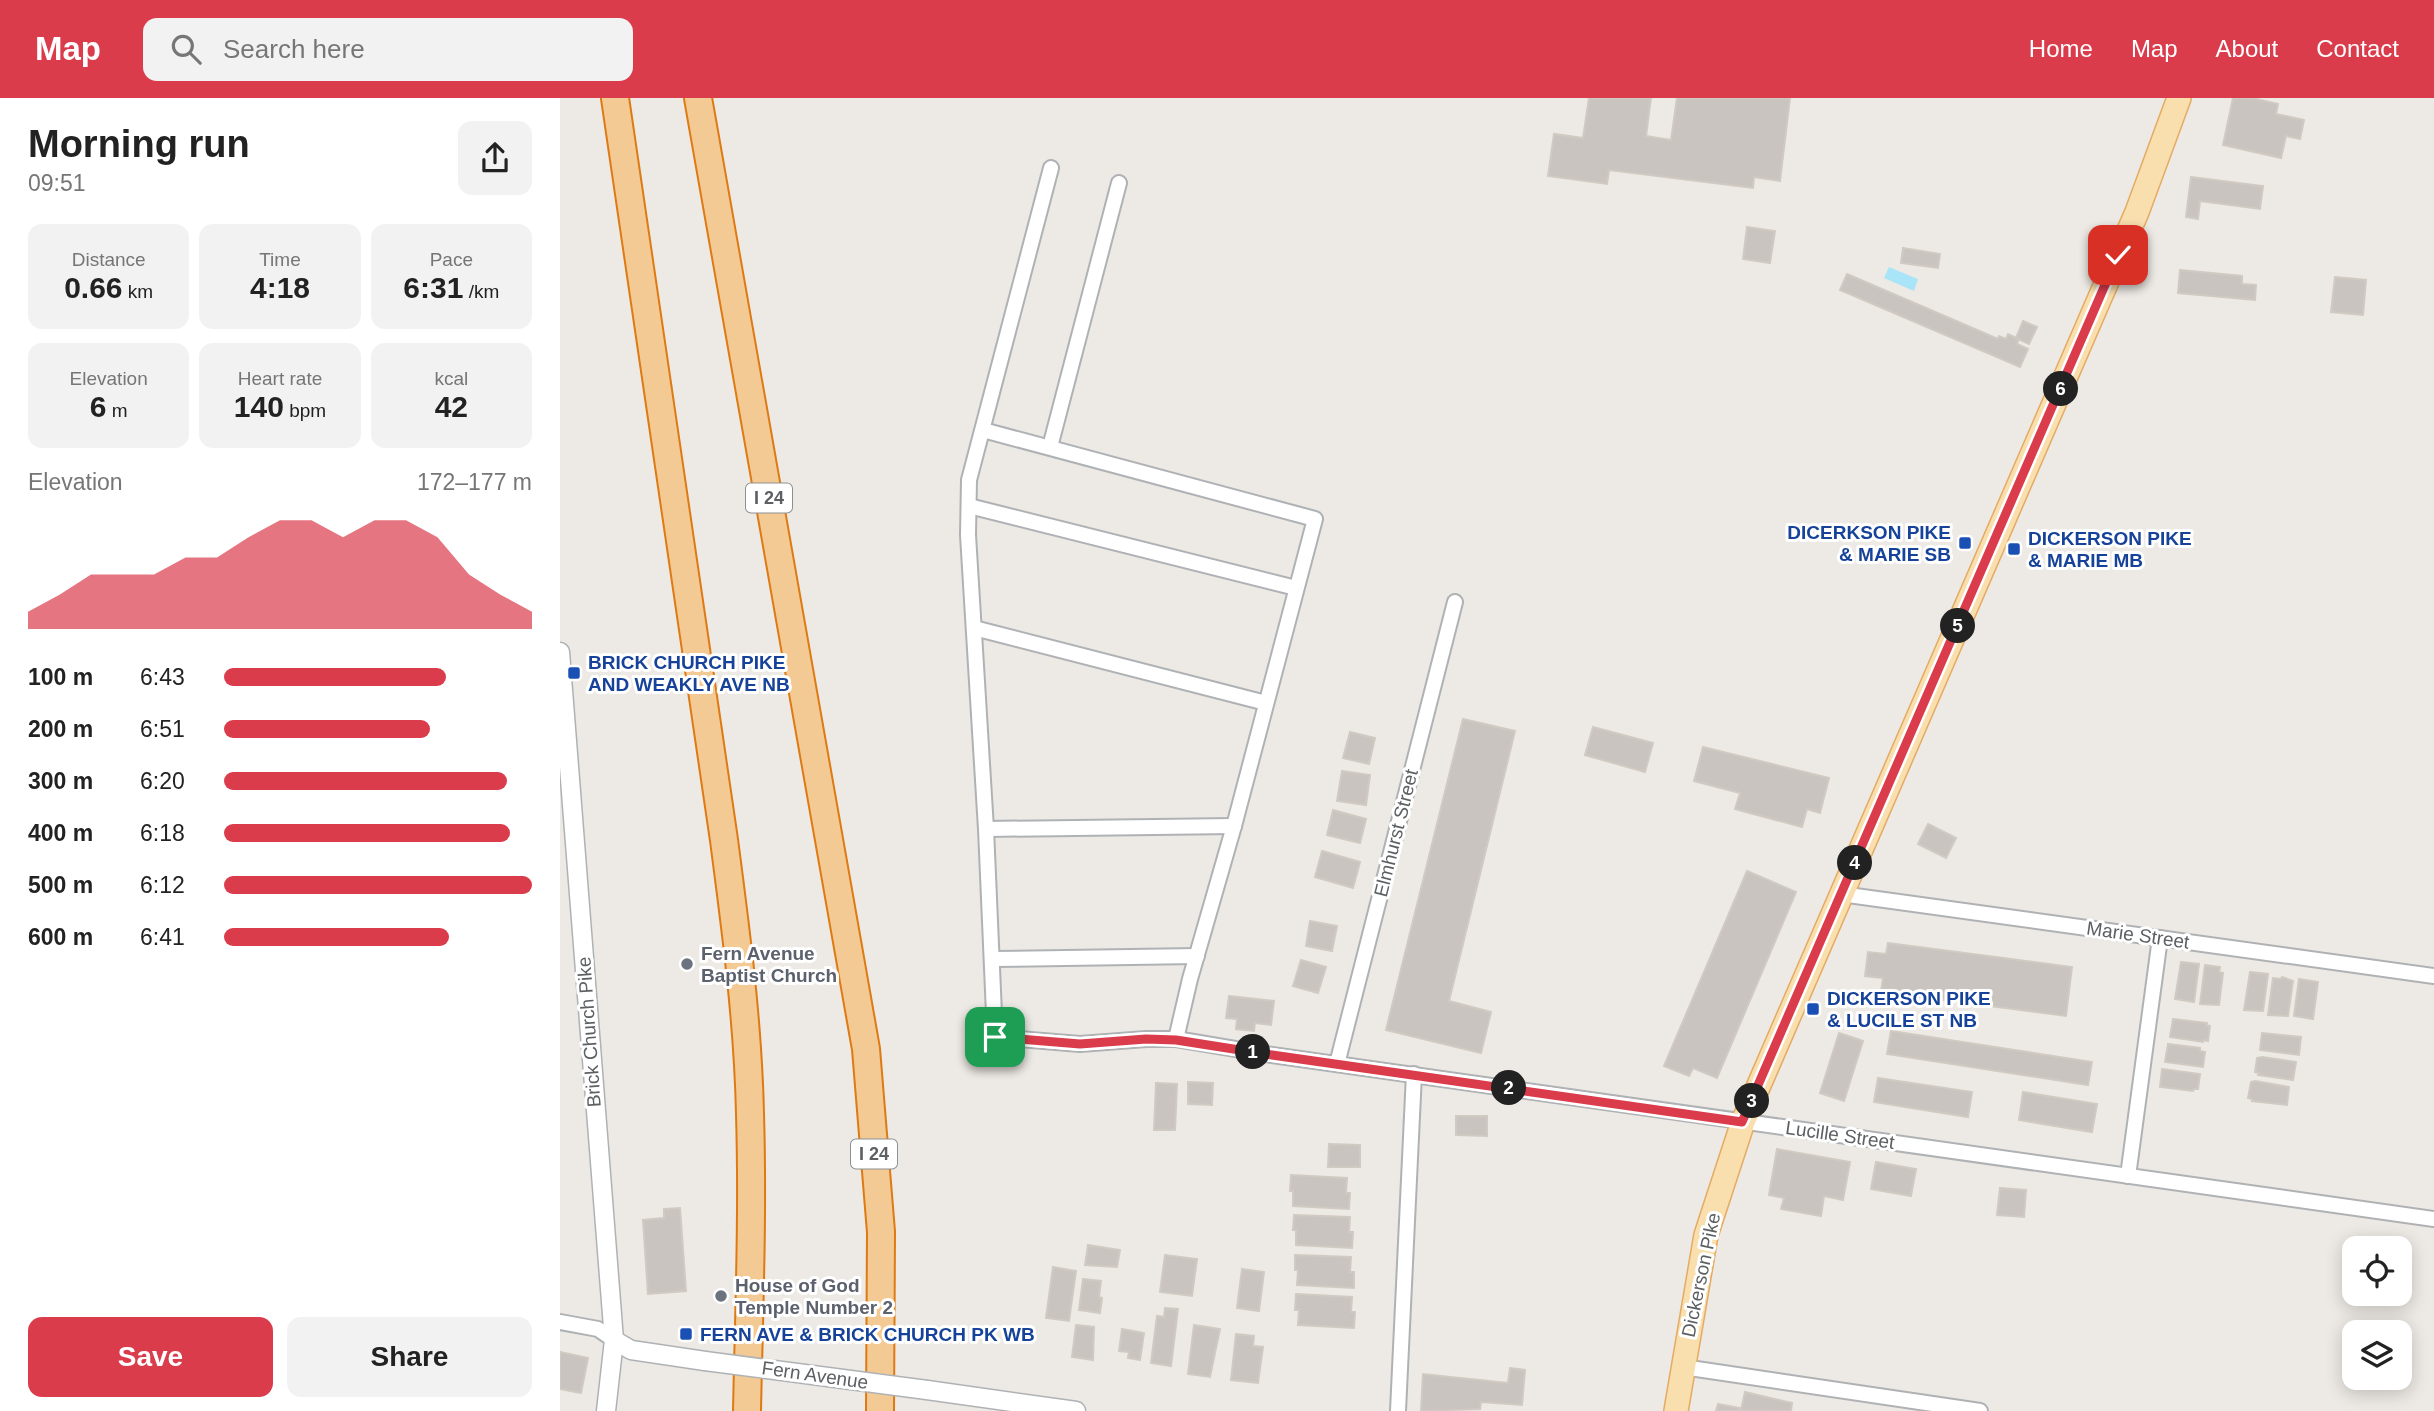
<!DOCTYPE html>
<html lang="en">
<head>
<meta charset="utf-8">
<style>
	body { margin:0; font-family:Helvetica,sans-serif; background:#f2f2f2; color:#222; height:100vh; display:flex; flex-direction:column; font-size:26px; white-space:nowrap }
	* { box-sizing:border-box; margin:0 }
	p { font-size:23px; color:#767676 }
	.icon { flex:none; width:38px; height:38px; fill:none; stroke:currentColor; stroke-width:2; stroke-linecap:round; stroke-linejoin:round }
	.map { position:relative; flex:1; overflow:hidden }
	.sheet { display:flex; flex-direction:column; background:#fff; width:560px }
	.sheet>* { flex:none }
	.controls { position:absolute; left:1782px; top:1138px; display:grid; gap:14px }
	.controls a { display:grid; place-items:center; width:70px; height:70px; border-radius:14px; background:#fff; box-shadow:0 4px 18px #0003; font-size:35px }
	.pin { position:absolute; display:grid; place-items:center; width:60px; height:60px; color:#fff; margin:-30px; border-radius:14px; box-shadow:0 4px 10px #0006 }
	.km { position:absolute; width:35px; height:35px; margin:-18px; border-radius:50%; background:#222; color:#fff; font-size:19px; line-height:35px; text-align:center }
	.round { display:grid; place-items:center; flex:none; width:74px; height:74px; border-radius:14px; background:#f2f2f2 }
	.overview { display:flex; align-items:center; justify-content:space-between; height:119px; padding:0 28px }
	h1 { font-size:38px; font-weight:800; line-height:52px }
	.stats { display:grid; grid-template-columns:repeat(3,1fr); gap:10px; height:119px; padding:7px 28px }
	.stats div { display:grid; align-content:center; border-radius:14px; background:#f2f2f2; text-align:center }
	.stats b { font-size:30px; font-weight:800 }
	.stats small { font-size:19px; font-weight:400 }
	.stats p { font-size:19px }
	.chart { height:196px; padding:14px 28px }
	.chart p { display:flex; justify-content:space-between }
	.chart svg { width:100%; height:126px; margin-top:7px; fill:#db3c4c; opacity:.7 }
	.action { display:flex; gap:14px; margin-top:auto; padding:14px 28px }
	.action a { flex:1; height:80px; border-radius:14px; background:#db3c4c; color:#fff; font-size:28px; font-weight:800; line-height:80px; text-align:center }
	.action a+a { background:#f2f2f2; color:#222 }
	ul { padding:0 28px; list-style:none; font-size:23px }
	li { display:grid; grid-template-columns:112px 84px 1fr; align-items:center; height:52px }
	li i { height:18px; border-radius:9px; background:#db3c4c }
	header { display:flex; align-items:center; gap:42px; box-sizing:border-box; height:98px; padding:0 35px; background:#db3c4c; color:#fff }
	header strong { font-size:33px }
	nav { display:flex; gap:38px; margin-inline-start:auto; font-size:24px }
	.search { width:490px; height:63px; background:#f2f2f2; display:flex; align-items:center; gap:18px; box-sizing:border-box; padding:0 24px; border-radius:14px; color:#767676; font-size:26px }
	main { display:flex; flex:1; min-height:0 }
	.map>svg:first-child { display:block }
	.water { fill:#a9e4f8 }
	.building { fill:#c9c4c0; stroke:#d1cac2; stroke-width:2 }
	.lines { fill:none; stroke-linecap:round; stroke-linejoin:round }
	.minor-casing { stroke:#afb2b5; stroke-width:18 }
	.tertiary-casing { stroke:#afb2b5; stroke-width:21 }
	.primary-casing { stroke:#e5aa64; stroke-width:26 }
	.motorway-casing { stroke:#de7a13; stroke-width:30 }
	.minor { stroke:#fff; stroke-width:14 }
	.tertiary { stroke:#fff; stroke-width:18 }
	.primary { stroke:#f8dfad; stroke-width:23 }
	.motorway { stroke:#f4ca94; stroke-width:26 }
	.tertiary-bridge-casing { stroke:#afb2b5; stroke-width:21; stroke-linecap:butt }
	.tertiary-bridge { stroke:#fff; stroke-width:18 }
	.route-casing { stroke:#fff; stroke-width:14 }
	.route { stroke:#db3c4c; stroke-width:9 }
	.transit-dot { fill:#1a4fb4; stroke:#fff; stroke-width:2.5 }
	.worship-dot { fill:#6b7280; stroke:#fff; stroke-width:2.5 }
	.labels { text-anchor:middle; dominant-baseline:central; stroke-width:6; stroke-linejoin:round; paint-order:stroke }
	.shield { fill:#fff; stroke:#8d9092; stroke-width:2 }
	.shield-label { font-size:18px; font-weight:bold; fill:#5c6063 }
	.transit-label { font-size:19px; font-weight:bold; fill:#164399; stroke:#fff; text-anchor:start }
	.street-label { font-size:19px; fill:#5c6063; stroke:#fff }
	.worship-label { font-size:19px; font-weight:bold; fill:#5b616d; stroke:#fff; text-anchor:start }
</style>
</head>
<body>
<header>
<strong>Map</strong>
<div class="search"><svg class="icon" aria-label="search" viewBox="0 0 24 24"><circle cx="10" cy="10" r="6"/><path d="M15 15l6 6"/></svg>Search here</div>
<nav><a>Home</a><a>Map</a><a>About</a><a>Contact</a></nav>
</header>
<main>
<section class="sheet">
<div class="overview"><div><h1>Morning run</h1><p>09:51</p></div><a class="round"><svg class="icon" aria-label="share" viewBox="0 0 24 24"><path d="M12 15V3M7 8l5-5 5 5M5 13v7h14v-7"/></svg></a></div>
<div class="stats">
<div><p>Distance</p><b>0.66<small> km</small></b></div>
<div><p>Time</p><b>4:18</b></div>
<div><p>Pace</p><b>6:31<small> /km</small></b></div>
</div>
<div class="stats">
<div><p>Elevation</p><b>6<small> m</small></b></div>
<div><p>Heart rate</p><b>140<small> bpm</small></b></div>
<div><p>kcal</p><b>42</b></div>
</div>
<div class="chart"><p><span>Elevation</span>172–177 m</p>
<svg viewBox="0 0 160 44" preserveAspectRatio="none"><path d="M0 44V38L10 32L20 25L30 25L40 25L50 19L60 19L70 12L80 6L90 6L100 12L110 6L120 6L130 12L140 25L150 32L160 38V44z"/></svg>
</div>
<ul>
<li><b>100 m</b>6:43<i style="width:72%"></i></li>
<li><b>200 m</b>6:51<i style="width:67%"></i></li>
<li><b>300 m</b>6:20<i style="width:92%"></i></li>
<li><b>400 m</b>6:18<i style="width:93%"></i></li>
<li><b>500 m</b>6:12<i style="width:100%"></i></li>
<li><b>600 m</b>6:41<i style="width:73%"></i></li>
</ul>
<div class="action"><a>Save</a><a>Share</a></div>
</section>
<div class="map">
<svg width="1874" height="1313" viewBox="0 0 1874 1313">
	<rect width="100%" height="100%" fill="#ede9e4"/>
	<polygon class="water" points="1329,169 1358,181 1354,193 1324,180"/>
	<g class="building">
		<polygon points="1029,0 1091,0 1086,38 1111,42 1117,0 1230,0 1220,83 1194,79 1193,90 1049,72 1047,86 988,78 994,36 1023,40"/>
		<polygon points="1673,0 1692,0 1718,6 1716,16 1744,22 1740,41 1726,38 1721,60 1663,47"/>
		<polygon points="1631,79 1703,88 1700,111 1640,103 1638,121 1626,119"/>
		<polygon points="1187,129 1215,133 1210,165 1183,161"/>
		<polygon points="1343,150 1380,156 1378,170 1341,165"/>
		<polygon points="1620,172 1682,178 1682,186 1696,187 1695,202 1618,195"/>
		<polygon points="1287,176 1438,241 1439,238 1446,241 1448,236 1459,241 1457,246 1468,251 1460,269 1280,192"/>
		<polygon points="1775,179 1806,182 1803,217 1771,214"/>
		<polygon points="1463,223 1477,229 1469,246 1456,240"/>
		<polygon points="903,621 955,633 889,903 931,914 921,955 826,932"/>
		<polygon points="1033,629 1093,645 1085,674 1025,657"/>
		<polygon points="790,634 815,640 809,666 783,660"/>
		<polygon points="1143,649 1269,680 1260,715 1247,711 1242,729 1175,711 1180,695 1134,683"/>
		<polygon points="782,673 810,677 806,707 777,703"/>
		<polygon points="773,712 806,721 800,745 767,737"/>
		<polygon points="1368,726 1396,740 1386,760 1358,746"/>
		<polygon points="762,753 800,764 793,790 755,779"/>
		<polygon points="1187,773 1236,794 1157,980 1133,970 1129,978 1104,968"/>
		<polygon points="750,823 777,828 772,853 746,848"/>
		<polygon points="1328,845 1512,869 1506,918 1321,894 1323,880 1305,878 1308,854 1326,856"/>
		<polygon points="741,862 766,869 758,895 733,888"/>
		<polygon points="1621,864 1639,866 1634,904 1615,901"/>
		<polygon points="1645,867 1660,869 1659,874 1663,875 1659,907 1640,906"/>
		<polygon points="1690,874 1708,876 1703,913 1684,912"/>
		<polygon points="1722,879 1733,883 1728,918 1708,917 1713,880 1721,881"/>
		<polygon points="1739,881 1758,884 1753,921 1734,918"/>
		<polygon points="669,898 714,903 711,927 695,925 694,933 676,931 677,921 666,920"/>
		<polygon points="1613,921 1647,925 1646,927 1650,928 1648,943 1644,942 1643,944 1610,939"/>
		<polygon points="1331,933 1532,964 1528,987 1327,956"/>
		<polygon points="1279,935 1303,943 1284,1003 1260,995"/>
		<polygon points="1702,935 1741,939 1739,957 1700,952"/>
		<polygon points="1608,946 1640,950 1640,953 1645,954 1643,969 1605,964"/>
		<polygon points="1702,959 1736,964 1733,982 1698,977 1699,975 1695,974 1697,960"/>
		<polygon points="1602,971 1640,976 1638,991 1634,991 1633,993 1600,989"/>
		<polygon points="1318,980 1412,994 1408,1019 1314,1004"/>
		<polygon points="1695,983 1729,989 1727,1007 1692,1003 1692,1001 1688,1000 1691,984"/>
		<polygon points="628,984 653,985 652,1007 628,1006"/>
		<polygon points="596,985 617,986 615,1032 594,1032"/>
		<polygon points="1463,994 1537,1006 1532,1034 1459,1022"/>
		<polygon points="896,1018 927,1018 927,1038 896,1037"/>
		<polygon points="769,1046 800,1047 800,1069 768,1069"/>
		<polygon points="1217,1051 1290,1064 1283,1102 1264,1098 1261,1118 1221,1111 1224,1100 1209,1097"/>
		<polygon points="1316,1064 1356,1071 1351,1098 1311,1091"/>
		<polygon points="731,1077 787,1080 786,1095 790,1095 789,1111 733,1108 733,1093 730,1093"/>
		<polygon points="1440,1090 1466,1092 1464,1119 1437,1117"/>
		<polygon points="120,1110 126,1193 88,1196 83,1122 104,1120 104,1111"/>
		<polygon points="734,1117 790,1119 789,1134 793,1134 792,1150 736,1147 736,1132 733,1132"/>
		<polygon points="528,1147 560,1152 557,1169 525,1167"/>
		<polygon points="605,1157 637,1161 632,1198 600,1194"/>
		<polygon points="735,1157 791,1159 790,1174 794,1174 794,1190 737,1187 738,1172 735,1172"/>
		<polygon points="493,1169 516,1173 509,1223 486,1220"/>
		<polygon points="682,1171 704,1174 699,1213 677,1210"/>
		<polygon points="523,1181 541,1183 539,1199 542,1200 540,1215 519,1212"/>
		<polygon points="736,1196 792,1199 791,1214 795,1214 794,1230 738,1227 739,1212 735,1212"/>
		<polygon points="605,1210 618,1211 611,1268 591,1265 597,1218 604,1219"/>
		<polygon points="516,1227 534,1229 533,1262 512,1259"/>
		<polygon points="634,1227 660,1231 650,1279 628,1276"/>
		<polygon points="562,1231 584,1235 580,1262 568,1260 569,1254 559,1253"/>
		<polygon points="676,1236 694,1238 693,1248 703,1249 698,1285 671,1282"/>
		<polygon points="0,1254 28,1260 21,1295 0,1291"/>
		<polygon points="950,1270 965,1272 962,1307 921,1304 920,1311 861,1313 863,1276 948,1285"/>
		<polygon points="1185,1294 1232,1305 1231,1313 1181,1312"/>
		<polygon points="1158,1306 1180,1310 1180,1313 1156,1313"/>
	</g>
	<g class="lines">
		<defs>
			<g id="minor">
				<polyline points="491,70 409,382 408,437 426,731 435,939 520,946 586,941 616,941 712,957 1874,1121"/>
				<polyline points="423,332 755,421 674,728 630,881 616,941"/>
				<polyline points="490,349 559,85"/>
				<polyline points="409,408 736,490"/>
				<polyline points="414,530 706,605"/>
				<polyline points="426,731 674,728"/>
				<polyline points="1281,796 1874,878"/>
				<polyline points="433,861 637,858"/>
				<polyline points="777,966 895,504"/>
				<polyline points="1568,1078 1600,840"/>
				<polyline points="0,1224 38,1231 54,1242"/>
				<polyline points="1123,1269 1420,1313"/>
				<polyline points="838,1313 854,976"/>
			</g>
			<g id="tertiary">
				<polyline points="0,554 54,1242 46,1313"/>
				<polyline points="54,1242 71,1252 145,1263"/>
				<polyline points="367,1292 516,1313"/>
			</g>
			<polyline id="primary" points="1116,1313 1146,1137 1183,1024 1577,114 1619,0"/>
			<g id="motorway">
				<path d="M55,0l109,742c12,91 24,182 26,274 3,99 -1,198 -3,297"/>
				<polyline points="138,0 306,951 321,1134 320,1313"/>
			</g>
		</defs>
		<use href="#minor" class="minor-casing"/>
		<use href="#tertiary" class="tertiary-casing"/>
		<use href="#primary" class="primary-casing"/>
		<use href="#motorway" class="motorway-casing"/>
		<use href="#minor" class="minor"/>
		<use href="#tertiary" class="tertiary"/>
		<use href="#primary" class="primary"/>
		<use href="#motorway" class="motorway"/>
		<defs>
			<polyline id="tertiary-bridge" points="145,1263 367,1292"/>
		</defs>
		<use href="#tertiary-bridge" class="tertiary-bridge-casing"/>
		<use href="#tertiary-bridge" class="tertiary-bridge"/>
	</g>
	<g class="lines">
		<defs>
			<polyline id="route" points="435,939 520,946 586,941 616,942 712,957 1182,1024 1558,157"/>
		</defs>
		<use href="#route" class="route-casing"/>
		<use href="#route" class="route"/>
	</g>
	<g class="transit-dot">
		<rect x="1398" y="438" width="14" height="14" rx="3.5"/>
		<rect x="1447" y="444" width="14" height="14" rx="3.5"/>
		<rect x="7" y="568" width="14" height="14" rx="3.5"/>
		<rect x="1246" y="904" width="14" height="14" rx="3.5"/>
		<rect x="119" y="1229" width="14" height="14" rx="3.5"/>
	</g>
	<g class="worship-dot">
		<circle cx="127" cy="866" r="7"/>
		<circle cx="161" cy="1198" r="7"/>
	</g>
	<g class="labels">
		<g class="shield">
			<rect x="186" y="385.5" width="46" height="29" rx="5"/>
			<rect x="291" y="1041.5" width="46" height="29" rx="5"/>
		</g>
		<g class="shield-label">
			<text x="209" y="400">I 24</text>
			<text x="314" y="1056">I 24</text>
		</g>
		<g class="transit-label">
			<text x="1391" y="434" text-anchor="end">DICERKSON PIKE<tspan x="1391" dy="22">&amp; MARIE SB</tspan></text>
			<text x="1468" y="440">DICKERSON PIKE<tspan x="1468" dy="22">&amp; MARIE MB</tspan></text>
			<text x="28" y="564">BRICK CHURCH PIKE<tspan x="28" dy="22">AND WEAKLY AVE NB</tspan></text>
			<text x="1267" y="900">DICKERSON PIKE<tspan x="1267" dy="22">&amp; LUCILE ST NB</tspan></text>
			<text x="140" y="1236">FERN AVE &amp; BRICK CHURCH PK WB</text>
		</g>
		<g class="street-label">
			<text transform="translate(836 735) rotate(-76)">Elmhurst Street</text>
			<text transform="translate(1578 837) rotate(8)">Marie Street</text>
			<text transform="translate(29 934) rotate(-94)">Brick Church Pike</text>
			<text transform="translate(1280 1037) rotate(8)">Lucille Street</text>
			<text transform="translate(1141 1177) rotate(-78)">Dickerson Pike</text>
			<text transform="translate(255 1277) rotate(8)">Fern Avenue</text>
		</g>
		<g class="worship-label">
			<text x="141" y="855">Fern Avenue<tspan x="141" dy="22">Baptist Church</tspan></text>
			<text x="175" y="1187">House of God<tspan x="175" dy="22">Temple Number 2</tspan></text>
		</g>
	</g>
</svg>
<div class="controls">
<a><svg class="icon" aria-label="locate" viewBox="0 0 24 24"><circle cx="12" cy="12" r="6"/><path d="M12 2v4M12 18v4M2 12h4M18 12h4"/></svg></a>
<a><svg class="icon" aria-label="layers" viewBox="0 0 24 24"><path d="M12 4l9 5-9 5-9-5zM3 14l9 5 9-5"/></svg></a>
</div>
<div class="pin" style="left:435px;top:939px;background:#1e9e55"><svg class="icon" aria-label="arrive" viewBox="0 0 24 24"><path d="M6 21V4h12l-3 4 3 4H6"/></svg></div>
<div class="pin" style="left:1558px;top:157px;background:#d93025"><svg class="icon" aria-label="check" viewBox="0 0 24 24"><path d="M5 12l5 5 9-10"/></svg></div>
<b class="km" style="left:693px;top:954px">1</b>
<b class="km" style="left:949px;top:990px">2</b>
<b class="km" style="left:1192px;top:1003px">3</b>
<b class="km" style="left:1295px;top:765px">4</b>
<b class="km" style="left:1398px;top:528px">5</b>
<b class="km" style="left:1501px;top:291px">6</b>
</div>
</main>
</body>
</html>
